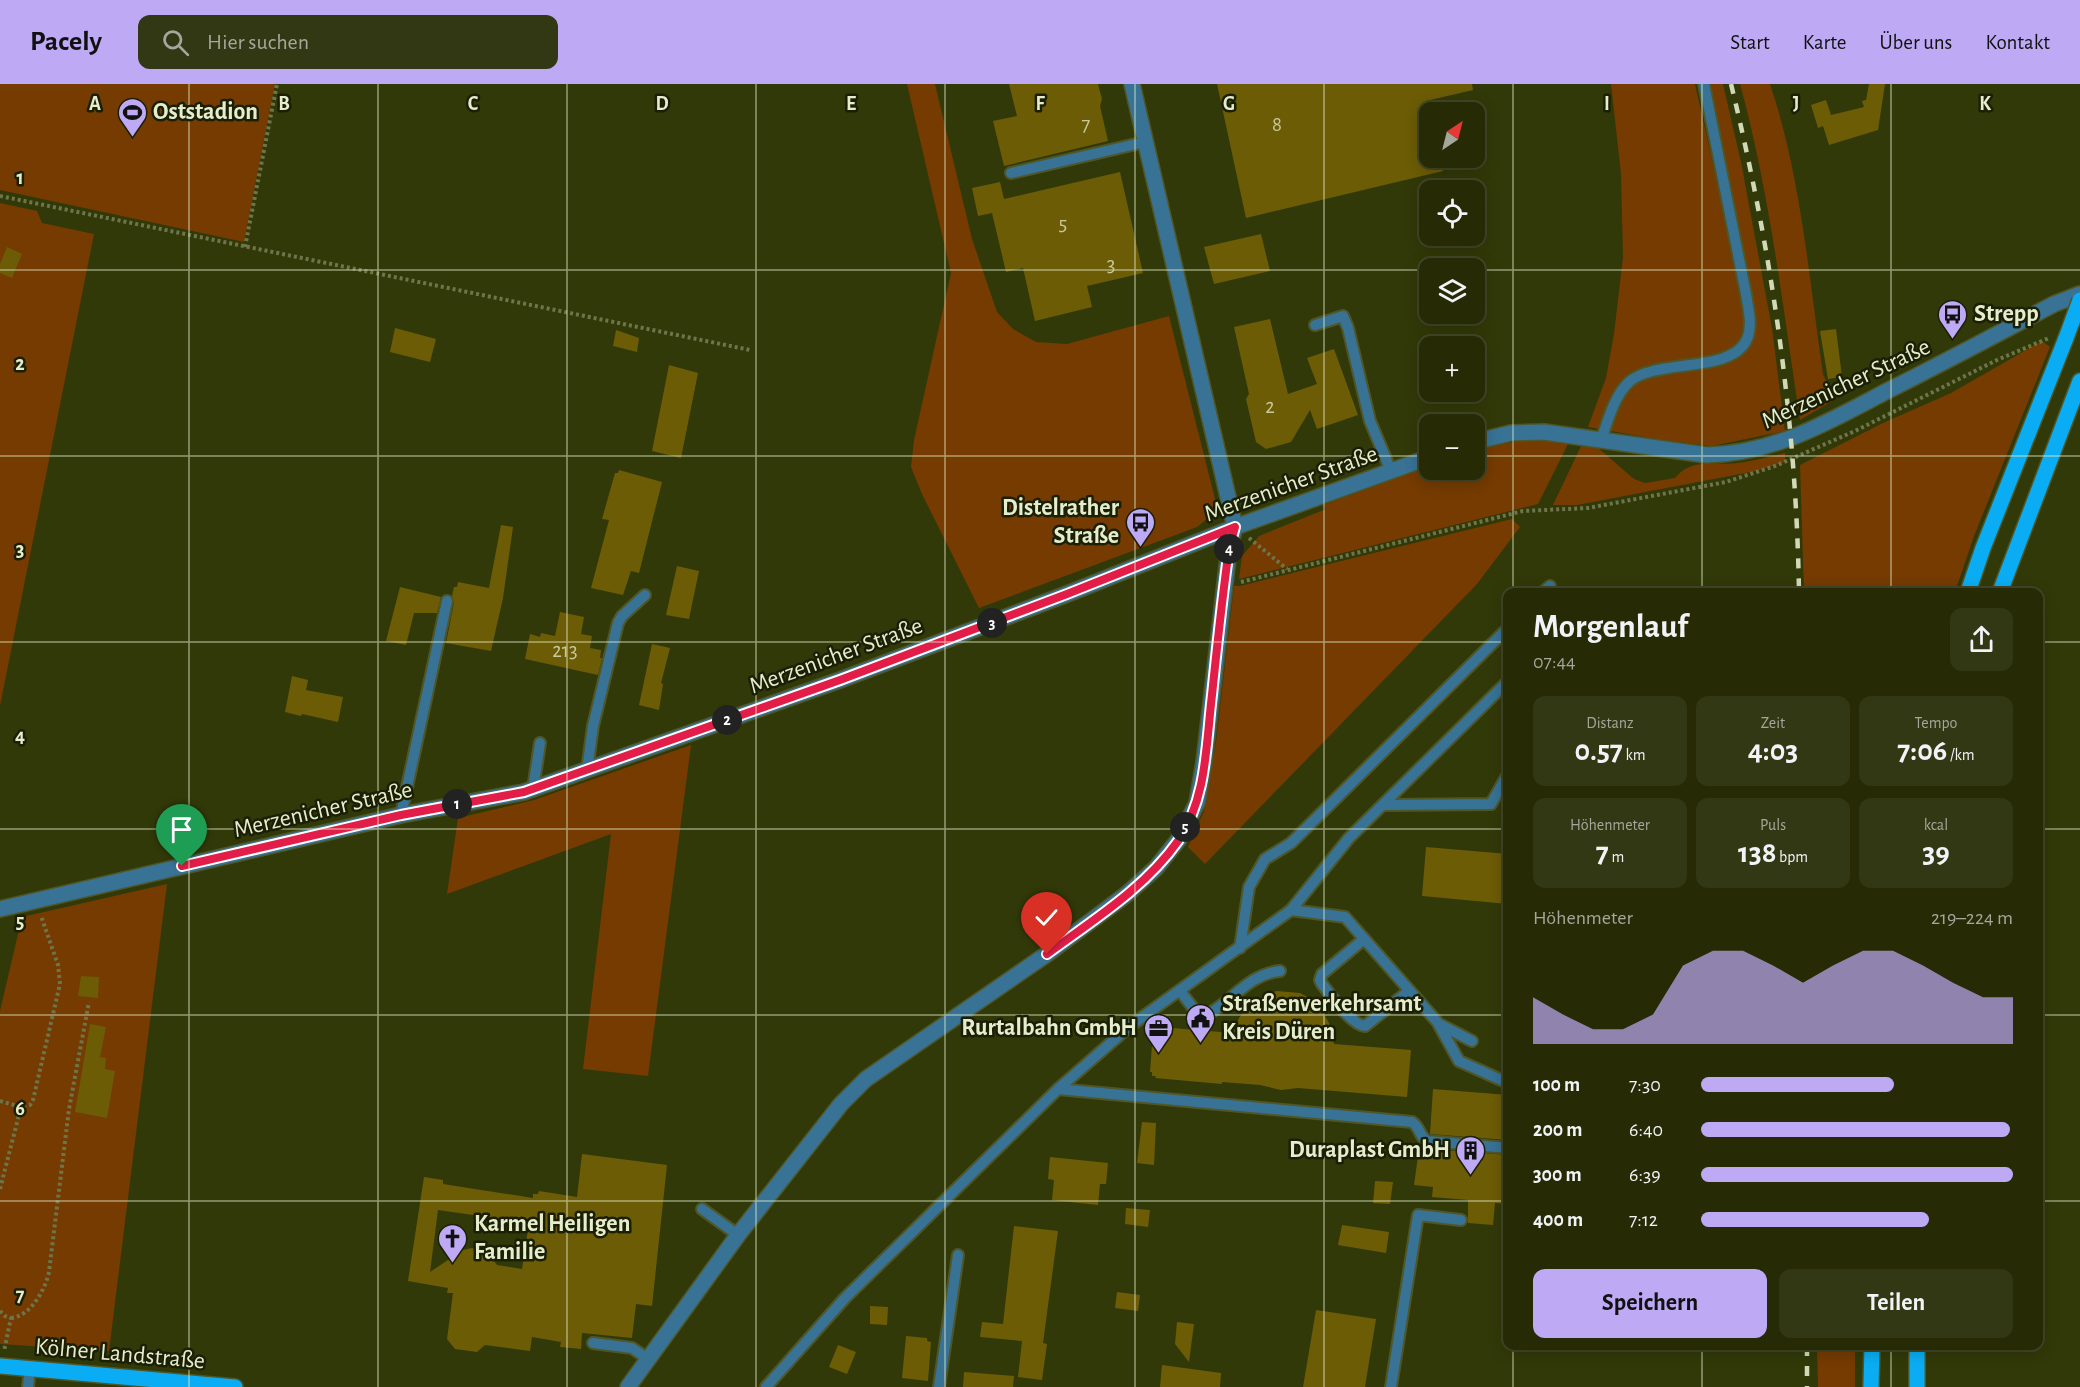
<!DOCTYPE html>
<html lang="de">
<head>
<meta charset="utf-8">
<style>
	body { margin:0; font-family:"Alegreya Sans",sans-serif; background:#323714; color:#f1f3f6; height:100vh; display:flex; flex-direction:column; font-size:22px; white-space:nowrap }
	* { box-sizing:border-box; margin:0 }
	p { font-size:20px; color:#a4a79b }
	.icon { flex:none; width:33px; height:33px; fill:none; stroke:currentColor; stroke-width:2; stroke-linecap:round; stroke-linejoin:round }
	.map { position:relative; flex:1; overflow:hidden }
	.side { position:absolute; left:1503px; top:504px; width:540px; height:762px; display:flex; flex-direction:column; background:#262b06; border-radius:12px; box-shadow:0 3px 15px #0003,0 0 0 2px #424728 }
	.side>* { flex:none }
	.needle { width:39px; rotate:35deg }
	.controls { position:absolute; left:1419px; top:18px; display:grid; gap:12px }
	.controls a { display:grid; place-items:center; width:66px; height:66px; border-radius:12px; background:#262b06; box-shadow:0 3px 15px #0003,0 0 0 2px #424728; font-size:30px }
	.pin { position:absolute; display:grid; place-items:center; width:51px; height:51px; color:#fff; margin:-62px -26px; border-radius:50% 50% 50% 0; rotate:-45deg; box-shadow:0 0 6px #0007 }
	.pin .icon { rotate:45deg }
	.km { position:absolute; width:30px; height:30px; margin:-15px; border-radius:50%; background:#222; color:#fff; font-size:16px; line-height:30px; text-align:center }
	.round { display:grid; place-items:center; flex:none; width:63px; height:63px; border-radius:12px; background:#323714 }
	.headline { display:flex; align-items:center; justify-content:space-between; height:102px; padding:0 30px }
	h1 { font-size:33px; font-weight:700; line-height:45px }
	.metrics { display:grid; grid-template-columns:repeat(3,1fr); gap:9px; height:102px; padding:6px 30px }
	.metrics div { display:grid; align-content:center; border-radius:12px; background:#323714; text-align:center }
	.metrics b { font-size:30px; font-weight:700 }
	.metrics small { font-size:16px; font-weight:400 }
	.metrics p { font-size:16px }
	.chart { height:168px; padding:12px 30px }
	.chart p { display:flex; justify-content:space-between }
	.chart svg { width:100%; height:108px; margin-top:6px; fill:#bea9f4; opacity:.7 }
	.primary-button { display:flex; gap:12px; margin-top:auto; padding:12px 30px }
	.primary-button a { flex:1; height:69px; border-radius:12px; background:#bea9f4; color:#111; font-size:24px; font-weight:700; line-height:69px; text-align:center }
	.primary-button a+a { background:#323714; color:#f1f3f6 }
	ul { padding:0 30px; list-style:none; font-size:20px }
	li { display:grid; grid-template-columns:96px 72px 1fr; align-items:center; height:45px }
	li i { height:15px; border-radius:8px; background:#bea9f4 }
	header { display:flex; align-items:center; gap:36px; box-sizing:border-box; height:84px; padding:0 30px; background:#bea9f4; color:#111 }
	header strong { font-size:28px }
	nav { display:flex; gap:33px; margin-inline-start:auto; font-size:21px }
	.search { width:420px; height:54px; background:#323714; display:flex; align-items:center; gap:15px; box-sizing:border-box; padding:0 21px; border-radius:12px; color:#a4a79b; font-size:22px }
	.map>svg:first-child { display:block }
	.green { fill:#753b00 }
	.building { fill:#6c5c06; fill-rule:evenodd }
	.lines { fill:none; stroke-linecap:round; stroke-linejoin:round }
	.service-casing { stroke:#4f5628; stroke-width:14 }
	.minor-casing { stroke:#4f5628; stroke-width:18 }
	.tertiary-casing { stroke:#4f5628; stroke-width:18 }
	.primary-casing { stroke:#4f5628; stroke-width:18 }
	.path { stroke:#6e754a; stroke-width:4; stroke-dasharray:3 3; stroke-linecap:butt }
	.service { stroke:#387294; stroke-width:10 }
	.minor { stroke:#387294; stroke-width:15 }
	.tertiary { stroke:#387294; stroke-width:15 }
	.primary { stroke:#0aadf3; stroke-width:15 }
	.rail { stroke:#d2d9b7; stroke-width:4.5; stroke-dasharray:10 10; stroke-linecap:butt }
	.primary-bridge-casing { stroke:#4f5628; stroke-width:18; stroke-linecap:butt }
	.primary-bridge { stroke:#0aadf3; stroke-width:15 }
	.route-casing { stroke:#fff; stroke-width:12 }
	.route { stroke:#e11d48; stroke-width:8 }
	.grid { fill:none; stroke:#e6edcd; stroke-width:1.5; stroke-opacity:0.55 }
	.labels { text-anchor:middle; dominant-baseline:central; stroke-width:5; stroke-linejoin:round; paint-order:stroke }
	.number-label { font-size:21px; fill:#c8c99b }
	.poi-label { font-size:24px; font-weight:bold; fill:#e6edcd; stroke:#1b1f05; text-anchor:start }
	.street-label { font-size:24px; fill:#e6edcd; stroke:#1b1f05 }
	.grid-label { font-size:20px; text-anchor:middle; font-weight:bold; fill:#e6edcd; stroke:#1b1f05; stroke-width:5; stroke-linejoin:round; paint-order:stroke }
</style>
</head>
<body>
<header>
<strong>Pacely</strong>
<div class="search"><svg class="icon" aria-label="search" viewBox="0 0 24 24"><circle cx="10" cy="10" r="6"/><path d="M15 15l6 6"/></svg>Hier suchen</div>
<nav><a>Start</a><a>Karte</a><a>Über uns</a><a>Kontakt</a></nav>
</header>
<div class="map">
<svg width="2080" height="1303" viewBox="0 0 2080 1303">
	<rect width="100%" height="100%" fill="#323908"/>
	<g class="green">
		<polygon points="0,0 275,0 244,158 0,106"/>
		<path d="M907,0h28l37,155 25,73 16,17 23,13 31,2 102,-28 46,183c-2,14 -7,20 -18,28l-218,81 -57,-114 -11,-27 3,-27 37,-167z"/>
		<polygon points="1611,0 1695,0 1751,249 1734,273 1755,250 1723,67 1707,0 1723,0 1741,78 1772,244 1785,347 1712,362 1662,356 1588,343 1606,294 1614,250 1623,173 1621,90"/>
		<path d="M1740,0h30c31,92 39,194 53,290l11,26 -34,20c-17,-112 -30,-226 -60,-336z"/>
		<polygon points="0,119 37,127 42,139 94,150 0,622"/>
		<polygon points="2042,257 2050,263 1974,452 1955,508 1804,508 1800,381 1883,339 1951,309"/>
		<polygon points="1534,355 1569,358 1538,420 1239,495 1242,472 1259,452 1326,425 1323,421 1429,382 1430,386 1474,386 1475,367 1495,361"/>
		<path d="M1582,360l15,3 37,32 11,4 30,-5c17,-21 39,-12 63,-15 16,-2 31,-6 47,-10v9l-29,9 -179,34h-24z"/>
		<polygon points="1512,435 1520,443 1477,500 1205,780 1188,763 1204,727 1216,658 1234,502 1240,502"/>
		<polygon points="691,661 648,992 583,985 611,750 447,810 458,734 534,716"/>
		<polygon points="167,800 109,1267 0,1260 0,927 22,833"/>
		<polygon points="1817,1262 1855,1262 1855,1303 1818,1303"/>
	</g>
	<g class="building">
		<polygon points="1009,0 1098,0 1102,15 1100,22 1108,57 1004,82 993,37 1017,32"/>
		<polygon points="1217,0 1472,0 1473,6 1426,17 1430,31 1430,74 1440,74 1443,87 1246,134"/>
		<polygon points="1869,0 1885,0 1878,46 1829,61 1823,42 1818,44 1811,21 1826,16 1831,31 1864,23 1862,17 1866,16"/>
		<polygon points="1120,88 1143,189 1087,202 1092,223 1035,237 1023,184 1006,188 992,129 978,132 972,104 1000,98 1004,115"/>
		<polygon points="1261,150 1270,187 1214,200 1204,163"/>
		<polygon points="7,163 22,170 12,194 0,189 0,180"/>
		<polygon points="1270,235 1288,310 1317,300 1307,274 1334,265 1358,331 1317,345 1310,326 1291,358 1266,365 1256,358 1246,315 1249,310 1234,243"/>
		<polygon points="395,244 436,255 430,278 390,268"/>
		<polygon points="1836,245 1842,293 1828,295 1820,247"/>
		<polygon points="616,246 639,254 637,268 613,262"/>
		<polygon points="669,281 698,289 681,374 652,367"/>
		<polygon points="619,386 662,398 639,489 631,487 623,511 591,504 609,436 602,435 615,389 618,389"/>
		<polygon points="501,441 513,443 503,514 491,567 446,559 454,519 452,512 454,503 457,503 458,498 489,504"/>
		<polygon points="677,482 699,487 689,535 666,531"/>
		<polygon points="400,503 441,513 437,529 414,529 406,561 386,557"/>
		<polygon points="560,528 584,533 581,550 592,552 590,564 601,566 600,574 602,574 598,591 525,575 530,550 540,553 541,549 555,552"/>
		<polygon points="652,560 670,564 661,599 663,600 659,626 639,621"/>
		<polygon points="292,592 308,596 306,606 343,613 338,638 302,630 301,632 285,628"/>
		<polygon points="1426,763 1508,770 1508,820 1422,812"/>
		<polygon points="81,892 99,893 98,914 78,912"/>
		<polygon points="1277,907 1300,909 1311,915 1320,923 1329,939 1334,960 1411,966 1407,1013 1298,1004 1281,1006 1260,1001 1222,998 1222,1000 1155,994 1156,992 1152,992 1152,988 1150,988 1153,948 1155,949 1155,945 1160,945 1160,943 1233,949 1239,934 1250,920 1265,910"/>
		<polygon points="90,940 106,943 100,973 106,974 105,985 115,987 107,1034 75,1028"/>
		<polygon points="1433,1005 1508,1011 1508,1056 1430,1050"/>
		<polygon points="1142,1038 1156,1039 1154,1081 1137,1079"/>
		<polygon points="1428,1065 1508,1071 1508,1120 1495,1119 1493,1141 1468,1139 1468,1116 1432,1113 1433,1103 1414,1101 1418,1072 1427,1072"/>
		<path d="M582,1070l85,11 -15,141 -16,-2 -4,34 -50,-5 -1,16 -21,-2 1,-5 -29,-5 -2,14 -45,-6 -8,7 -22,-3 -8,-10 6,-46h-6l1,-5 -40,-7 16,-104 19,3v4l90,14v-4h5l1,-3 38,6zM438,1126l91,13 -7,46 -25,-4 -10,-13 -15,-4 -9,2 -33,22z"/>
		<polygon points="1050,1073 1108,1079 1106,1100 1100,1100 1098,1121 1052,1116 1054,1096 1048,1095"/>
		<polygon points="1375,1097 1393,1098 1390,1120 1373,1119"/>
		<polygon points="1126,1124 1150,1126 1148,1143 1125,1140"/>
		<polygon points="1342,1141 1389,1148 1386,1169 1338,1161"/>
		<polygon points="1014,1142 1058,1147 1043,1259 1047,1260 1042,1296 1018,1293 1022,1257 980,1253 982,1238 1003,1240"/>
		<polygon points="1117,1208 1140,1211 1138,1227 1115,1224"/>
		<polygon points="870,1222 888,1223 887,1241 870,1240"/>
		<polygon points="1316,1226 1376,1235 1365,1303 1303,1303"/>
		<polygon points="1177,1238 1194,1240 1189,1278 1175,1260"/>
		<polygon points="906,1252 927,1254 927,1257 931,1258 928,1297 902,1294"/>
		<polygon points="838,1261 856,1268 847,1290 829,1283"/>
		<polygon points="1162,1281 1221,1289 1220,1303 1160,1303"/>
		<polygon points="964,1288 1014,1292 1013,1303 963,1303"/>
	</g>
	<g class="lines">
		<defs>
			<g id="service">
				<polyline points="1011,89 1145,58"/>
				<polyline points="1315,241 1343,232 1348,244 1370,337 1391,387"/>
				<path d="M1601,356c7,-19 13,-44 28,-58 27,-24 103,-8 118,-43 6,-14 1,-31 -1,-45l-42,-210"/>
				<polyline points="1543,508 1550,502"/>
				<polyline points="587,686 593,642 618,539 622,532 645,511"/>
				<polyline points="533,705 540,659"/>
				<polyline points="1383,721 1491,720 1508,690"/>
				<polyline points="401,731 447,517"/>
				<polyline points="1291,826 1349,754 1508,597"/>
				<path d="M1364,855l-42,35 -2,6 2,4c9,11 29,41 43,42l44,-35"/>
				<polyline points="1240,864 1249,803 1265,775 1291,759 1508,544"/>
				<path d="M1180,907l17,22 8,3c26,-13 43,-42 75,-45"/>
				<polyline points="1439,941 1459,977 1508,999"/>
				<path d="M1058,1005l354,33c8,5 7,14 15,19l81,7"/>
				<polyline points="702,1125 738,1151"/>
				<polyline points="593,1259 632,1264 648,1275"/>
				<polyline points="28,1303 30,1284"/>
				<polyline points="766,1303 845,1214 1058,1005 1130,942 1291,826 1345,833 1439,940 1472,957"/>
				<polyline points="939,1303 958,1171"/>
				<polyline points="1391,1303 1418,1131 1461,1136"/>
			</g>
			<polyline id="minor" points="628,1303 738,1151 841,1020 866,995 1047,870 1127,810 1156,784 1179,755 1197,719 1204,678 1229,465 1235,443"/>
			<g id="tertiary">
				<polyline points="1132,0 1235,443"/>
				<path d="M1474,358l37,-9 33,-1 163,23c69,-2 121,-33 180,-64 56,-28 112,-58 167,-87l26,-10"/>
				<polyline points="0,825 401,731 524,708 840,596 1067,510 1235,443 1430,373"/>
			</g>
			<g id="primary">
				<polyline points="1968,508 1983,464 2066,254"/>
				<polyline points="2000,508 2080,297"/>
				<polyline points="0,1282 235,1303"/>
				<polyline points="1871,1303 1872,1262"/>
				<polyline points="1917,1303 1917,1262"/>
			</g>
		</defs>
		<use href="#service" class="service-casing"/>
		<use href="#minor" class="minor-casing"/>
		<use href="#tertiary" class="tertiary-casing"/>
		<use href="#primary" class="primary-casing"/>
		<g class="path">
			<polyline points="0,112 750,266"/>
			<polyline points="245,163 277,0"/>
			<polyline points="1249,454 1287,485"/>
			<polyline points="1241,498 1523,427 1588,424 1726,398 1775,382 1855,347 1997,276 2049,254"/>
			<polyline points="0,1017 21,1023 30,1021 33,1016 60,900 58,881 41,832"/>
			<polyline points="0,1105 21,1023"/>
			<polyline points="0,1227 5,1232 11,1234 4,1267"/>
			<path d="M11,1234c20,-2 34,-28 38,-46l20,-163 20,-107"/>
		</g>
		<use href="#service" class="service"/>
		<use href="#minor" class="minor"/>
		<use href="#tertiary" class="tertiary"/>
		<use href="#primary" class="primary"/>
		<g class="rail">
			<path d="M1731,0c41,169 65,334 68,508"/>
			<polyline points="1807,1262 1807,1303"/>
		</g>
		<defs>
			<polyline id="primary-bridge" points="2066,254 2080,216"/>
		</defs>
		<use href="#primary-bridge" class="primary-bridge-casing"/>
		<use href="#primary-bridge" class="primary-bridge"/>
	</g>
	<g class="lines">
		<defs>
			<path id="route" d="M182,782l219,-51 123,-23 316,-112 227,-86 168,-67 -6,22c-7,49 -12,98 -17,146 -6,49 -5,104 -34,146 -33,47 -85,79 -131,113"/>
		</defs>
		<use href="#route" class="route-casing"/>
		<use href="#route" class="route"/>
	</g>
	<path class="grid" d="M189,0v1303M378,0v1303M567,0v1303M756,0v1303M945,0v1303M1135,0v1303M1324,0v1303M1513,0v508M1702,0v508M1891,0v508M0,186h1430M1474,186h606M0,372h1430M1474,372h606M0,558h1508M2038,558h42M0,745h1508M2038,745h42M0,931h1508M2038,931h42M0,1117h1508M2038,1117h42M1513,1262v41M1702,1262v41M1891,1262v41"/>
	<defs>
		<symbol id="stadium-pin" viewBox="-11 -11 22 30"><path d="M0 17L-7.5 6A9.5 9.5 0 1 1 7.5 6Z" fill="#bea9f4" stroke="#1b1f05"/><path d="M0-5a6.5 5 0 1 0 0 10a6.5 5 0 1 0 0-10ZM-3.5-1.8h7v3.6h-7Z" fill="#111"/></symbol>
		<symbol id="bus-pin" viewBox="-11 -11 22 30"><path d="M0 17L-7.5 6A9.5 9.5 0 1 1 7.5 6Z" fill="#bea9f4" stroke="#1b1f05"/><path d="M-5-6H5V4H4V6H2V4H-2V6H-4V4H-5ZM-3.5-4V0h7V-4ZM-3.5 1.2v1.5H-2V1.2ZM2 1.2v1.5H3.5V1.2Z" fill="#111"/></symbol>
		<symbol id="civic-pin" viewBox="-11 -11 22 30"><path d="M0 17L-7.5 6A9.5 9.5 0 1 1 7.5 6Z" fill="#bea9f4" stroke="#1b1f05"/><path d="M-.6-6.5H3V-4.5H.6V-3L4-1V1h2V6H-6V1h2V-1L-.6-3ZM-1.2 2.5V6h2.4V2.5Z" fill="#111"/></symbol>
		<symbol id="office-pin" viewBox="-11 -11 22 30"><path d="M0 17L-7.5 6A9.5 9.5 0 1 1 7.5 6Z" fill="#bea9f4" stroke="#1b1f05"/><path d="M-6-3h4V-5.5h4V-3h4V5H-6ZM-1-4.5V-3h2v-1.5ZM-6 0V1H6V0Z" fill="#111"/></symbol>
		<symbol id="building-pin" viewBox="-11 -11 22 30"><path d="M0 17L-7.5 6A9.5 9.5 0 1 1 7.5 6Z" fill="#bea9f4" stroke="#1b1f05"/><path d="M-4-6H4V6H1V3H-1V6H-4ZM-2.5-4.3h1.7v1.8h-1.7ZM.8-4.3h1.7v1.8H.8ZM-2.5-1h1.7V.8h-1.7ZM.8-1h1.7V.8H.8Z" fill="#111"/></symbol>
		<symbol id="church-pin" viewBox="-11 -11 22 30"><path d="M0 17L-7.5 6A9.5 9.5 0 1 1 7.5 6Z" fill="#bea9f4" stroke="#1b1f05"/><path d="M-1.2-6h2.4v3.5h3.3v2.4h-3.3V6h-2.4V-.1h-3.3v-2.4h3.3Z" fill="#111"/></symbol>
	</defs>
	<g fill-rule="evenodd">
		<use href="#stadium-pin" x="116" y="12" width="33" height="45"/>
		<use href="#bus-pin" x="1936" y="214" width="33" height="45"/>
		<use href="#bus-pin" x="1124" y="422" width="33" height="45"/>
		<use href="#civic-pin" x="1184" y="918" width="33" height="45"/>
		<use href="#office-pin" x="1142" y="928" width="33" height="45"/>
		<use href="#building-pin" x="1454" y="1050" width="33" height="45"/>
		<use href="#church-pin" x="436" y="1138" width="33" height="45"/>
	</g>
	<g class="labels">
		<g class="number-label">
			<text x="1086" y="40">7</text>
			<text x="1277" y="40">8</text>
			<text x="1063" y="139">5</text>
			<text x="1111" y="180">3</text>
			<text x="1270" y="322">2</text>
			<text x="565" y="566">213</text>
		</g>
		<g class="poi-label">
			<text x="153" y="28">Oststadion</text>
			<text x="1974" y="230">Strepp</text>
			<text x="1119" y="424" text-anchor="end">Distelrather<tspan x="1119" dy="28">Straße</tspan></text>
			<text x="1222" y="920">Straßenverkehrsamt<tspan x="1222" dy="28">Kreis Düren</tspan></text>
			<text x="1137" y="944" text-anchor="end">Rurtalbahn GmbH</text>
			<text x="1450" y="1066" text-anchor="end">Duraplast GmbH</text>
			<text x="474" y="1140">Karmel Heiligen<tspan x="474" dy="28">Familie</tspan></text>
		</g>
		<g class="street-label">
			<text transform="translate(1846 300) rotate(-25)">Merzenicher Straße</text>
			<text transform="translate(1291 400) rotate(-20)">Merzenicher Straße</text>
			<text transform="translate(836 572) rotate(-20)">Merzenicher Straße</text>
			<text transform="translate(323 726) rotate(-13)">Merzenicher Straße</text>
			<text transform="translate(120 1270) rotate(5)">Kölner Landstraße</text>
		</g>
	</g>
	<g class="grid-label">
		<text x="95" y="26">A</text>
		<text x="284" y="26">B</text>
		<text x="473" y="26">C</text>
		<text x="662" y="26">D</text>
		<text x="851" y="26">E</text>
		<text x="1040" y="26">F</text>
		<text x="1229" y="26">G</text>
		<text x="1607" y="26">I</text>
		<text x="1796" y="26">J</text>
		<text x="1985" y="26">K</text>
		<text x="20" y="100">1</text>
		<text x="20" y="286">2</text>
		<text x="20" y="472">3</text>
		<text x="20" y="658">4</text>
		<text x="20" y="844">5</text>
		<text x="20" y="1031">6</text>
		<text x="20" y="1217">7</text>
	</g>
</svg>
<div class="controls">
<a><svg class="needle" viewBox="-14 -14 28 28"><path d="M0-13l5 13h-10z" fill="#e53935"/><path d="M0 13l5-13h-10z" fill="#a4a79b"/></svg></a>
<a><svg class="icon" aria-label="locate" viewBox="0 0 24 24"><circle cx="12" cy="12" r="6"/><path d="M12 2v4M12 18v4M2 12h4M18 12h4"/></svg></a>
<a><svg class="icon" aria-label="layers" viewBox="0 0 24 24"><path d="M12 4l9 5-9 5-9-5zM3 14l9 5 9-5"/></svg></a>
<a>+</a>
<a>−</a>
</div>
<div class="pin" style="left:182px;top:782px;background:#1e9e55"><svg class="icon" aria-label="arrive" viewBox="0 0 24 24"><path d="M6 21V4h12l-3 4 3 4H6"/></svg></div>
<div class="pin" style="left:1047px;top:870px;background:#d93025"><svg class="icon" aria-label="check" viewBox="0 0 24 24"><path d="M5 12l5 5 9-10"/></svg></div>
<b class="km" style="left:457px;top:720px">1</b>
<b class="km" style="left:727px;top:636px">2</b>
<b class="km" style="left:992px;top:539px">3</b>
<b class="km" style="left:1229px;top:465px">4</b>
<b class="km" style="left:1185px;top:743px">5</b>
<section class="side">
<div class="headline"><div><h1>Morgenlauf</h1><p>07:44</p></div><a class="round"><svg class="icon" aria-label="share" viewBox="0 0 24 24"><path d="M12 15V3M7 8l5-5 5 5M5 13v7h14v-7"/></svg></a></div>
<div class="metrics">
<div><p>Distanz</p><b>0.57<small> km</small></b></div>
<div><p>Zeit</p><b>4:03</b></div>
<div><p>Tempo</p><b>7:06<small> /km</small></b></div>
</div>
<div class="metrics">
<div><p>Höhenmeter</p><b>7<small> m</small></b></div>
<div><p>Puls</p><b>138<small> bpm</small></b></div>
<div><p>kcal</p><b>39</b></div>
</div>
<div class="chart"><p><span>Höhenmeter</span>219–224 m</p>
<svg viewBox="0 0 160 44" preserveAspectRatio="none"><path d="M0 44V25L10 32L20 38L30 38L40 32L50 12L60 6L70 6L80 12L90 19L100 12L110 6L120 6L130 12L140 19L150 25L160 25V44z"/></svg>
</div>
<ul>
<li><b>100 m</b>7:30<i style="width:62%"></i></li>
<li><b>200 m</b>6:40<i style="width:99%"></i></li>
<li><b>300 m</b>6:39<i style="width:100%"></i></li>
<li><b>400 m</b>7:12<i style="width:73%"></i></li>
</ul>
<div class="primary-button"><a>Speichern</a><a>Teilen</a></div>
</section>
</div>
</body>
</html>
